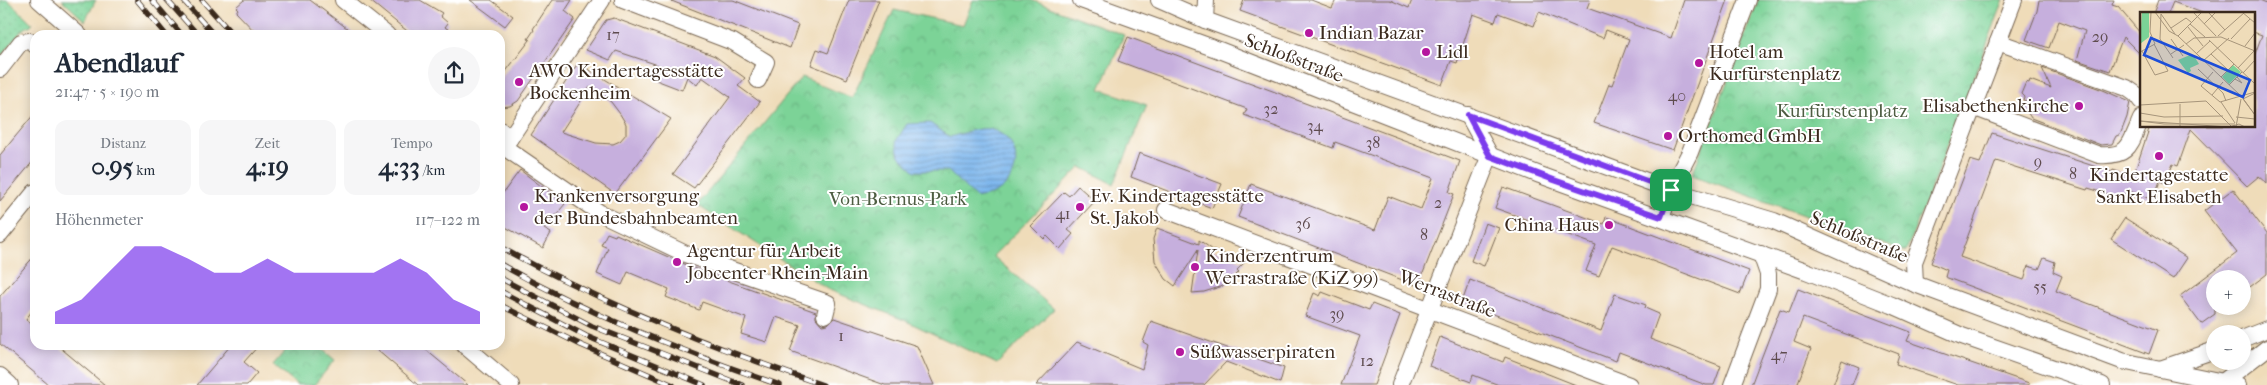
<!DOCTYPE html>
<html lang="de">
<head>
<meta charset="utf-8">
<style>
	body { margin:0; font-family:"IM FELL French Canon",serif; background:#f6f6f7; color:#1f2937; height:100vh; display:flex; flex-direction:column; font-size:19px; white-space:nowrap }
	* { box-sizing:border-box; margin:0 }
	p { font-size:16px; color:#747a83 }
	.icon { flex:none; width:28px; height:28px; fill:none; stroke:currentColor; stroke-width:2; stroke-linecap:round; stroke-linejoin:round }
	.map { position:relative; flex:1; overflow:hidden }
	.sheet { position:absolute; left:30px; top:30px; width:475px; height:320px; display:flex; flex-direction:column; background:#fff; border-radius:15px; box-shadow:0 2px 12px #0003 }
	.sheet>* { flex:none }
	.fabs { position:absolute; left:2206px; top:270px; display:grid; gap:10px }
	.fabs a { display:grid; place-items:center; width:45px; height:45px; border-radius:50%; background:#fff; box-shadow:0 2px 12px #0003; font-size:25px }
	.pin { position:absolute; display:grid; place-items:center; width:42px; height:42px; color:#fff; margin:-21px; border-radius:10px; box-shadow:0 2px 8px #0006 }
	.round { display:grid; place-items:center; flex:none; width:52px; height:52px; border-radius:26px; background:#f6f6f7 }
	.head { display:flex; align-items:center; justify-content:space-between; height:85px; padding:0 25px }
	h1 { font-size:28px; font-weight:800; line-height:38px }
	.stats { display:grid; grid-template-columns:repeat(3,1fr); gap:8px; height:85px; padding:5px 25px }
	.stats div { display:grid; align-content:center; border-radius:12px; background:#f6f6f7; text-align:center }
	.stats b { font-size:25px; font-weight:800 }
	.stats small { font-size:14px; font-weight:400 }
	.stats p { font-size:14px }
	.chart { height:140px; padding:10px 25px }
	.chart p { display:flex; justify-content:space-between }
	.chart svg { width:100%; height:90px; margin-top:5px; fill:#7c3aed; opacity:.7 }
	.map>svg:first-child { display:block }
	.grass { fill:url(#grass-dots); stroke:#5b7e5a }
	.park { fill:url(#park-crowns); stroke:#5b7e5a }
	.water { fill:url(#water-rules); stroke:#5c7086 }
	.building { fill:#c6afdd; fill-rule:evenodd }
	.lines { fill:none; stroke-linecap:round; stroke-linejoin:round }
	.minor-casing { stroke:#7a6854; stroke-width:18 }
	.minor { stroke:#fff; stroke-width:16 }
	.rail-casing { stroke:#3b2a1e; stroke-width:5.5 }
	.rail { stroke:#fff; stroke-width:4; stroke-dasharray:11; stroke-linecap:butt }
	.route-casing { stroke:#fff; stroke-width:10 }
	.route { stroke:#7c3aed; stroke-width:6 }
	.poi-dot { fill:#b5179e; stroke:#fff; stroke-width:2 }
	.labels { text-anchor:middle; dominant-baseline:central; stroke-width:4; stroke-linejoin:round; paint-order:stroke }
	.number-label { font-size:16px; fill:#5e4b4e }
	.poi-label { font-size:19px; fill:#3b2a1e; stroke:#fff; text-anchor:start }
	.street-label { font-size:19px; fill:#3b2a1e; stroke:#fff }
	.park-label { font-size:19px; fill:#4e5d42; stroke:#fff }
	.inset-road { fill:none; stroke:#a7957b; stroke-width:1 }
	.view { fill:#1d4ed8; fill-opacity:0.15; stroke:#1d4ed8; stroke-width:2.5 }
	.inset-edge { fill:none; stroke:#3b2a1e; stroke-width:2.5 }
</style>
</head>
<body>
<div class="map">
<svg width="2267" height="385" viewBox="0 0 2267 385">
	<defs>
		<pattern id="grass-dots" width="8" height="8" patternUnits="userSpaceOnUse" patternTransform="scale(1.25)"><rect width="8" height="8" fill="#7bd397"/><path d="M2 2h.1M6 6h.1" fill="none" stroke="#6bb582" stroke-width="1.8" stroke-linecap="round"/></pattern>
		<pattern id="park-crowns" width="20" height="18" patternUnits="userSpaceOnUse" patternTransform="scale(1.25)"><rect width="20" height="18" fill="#7bd397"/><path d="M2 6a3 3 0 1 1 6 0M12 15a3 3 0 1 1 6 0" fill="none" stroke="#6bb582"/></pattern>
		<pattern id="water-rules" width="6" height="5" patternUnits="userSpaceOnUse" patternTransform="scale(1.25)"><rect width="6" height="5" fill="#7cb6ed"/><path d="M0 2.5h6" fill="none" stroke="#6794bf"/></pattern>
	</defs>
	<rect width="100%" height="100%" fill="#fff"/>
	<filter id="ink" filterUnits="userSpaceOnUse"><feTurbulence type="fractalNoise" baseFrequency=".02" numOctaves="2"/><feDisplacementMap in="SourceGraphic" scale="10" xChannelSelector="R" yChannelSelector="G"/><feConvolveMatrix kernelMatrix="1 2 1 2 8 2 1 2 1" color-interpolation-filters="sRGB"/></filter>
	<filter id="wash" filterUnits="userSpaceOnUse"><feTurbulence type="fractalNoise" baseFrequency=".0096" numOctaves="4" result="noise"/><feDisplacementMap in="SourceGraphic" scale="20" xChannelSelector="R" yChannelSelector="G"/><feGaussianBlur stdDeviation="1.12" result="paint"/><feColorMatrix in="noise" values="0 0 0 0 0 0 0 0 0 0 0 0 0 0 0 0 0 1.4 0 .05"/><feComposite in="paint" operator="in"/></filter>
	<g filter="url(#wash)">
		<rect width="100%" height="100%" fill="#efdcb9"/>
		<g class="grass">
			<polygon points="0,0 8,0 33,24 22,30 0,58"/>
			<polygon points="62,0 96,0 85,21"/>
		</g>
		<g class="park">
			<polygon points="973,0 1031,0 1124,35 1100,89 1147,105 1114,184 1081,167 993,256 1054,309 997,364 904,320 827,289 697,205 802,77 852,98 894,10 963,25"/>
			<polygon points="1758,0 2004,0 1906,252 1692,175"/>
			<polygon points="290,345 317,345 335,360 314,385 297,385 273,365"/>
		</g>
		<path class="water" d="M930,123l20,14c11,-3 28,-10 39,-8 33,7 36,49 6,64 -5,3 -13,3 -19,5l-28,-27h-33l-16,-15 -3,-15 11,-17z"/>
		<g id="blocks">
			<g class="building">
				<polygon points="244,0 310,0 356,35 258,35 236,12 238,9 236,7"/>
				<polygon points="369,0 420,0 442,13 440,16 448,23 445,27 456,35 412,35"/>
				<polygon points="470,0 491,0 513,16 505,26"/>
				<polygon points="552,0 572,0 565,11 575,19 518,101 510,106 500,107 500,79 530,40 528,39 534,30 533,29"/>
				<polygon points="669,0 733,0 798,25 790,48"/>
				<polygon points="849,0 879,0 847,79 811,65 817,49 828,53"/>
				<polygon points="1244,0 1311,0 1332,8 1336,0 1390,0 1409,8 1412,0 1590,0 1587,8 1671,38 1684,0 1728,0 1673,150 1594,123 1609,84 1612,85 1629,39 1606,30 1603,38 1539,12 1534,26 1498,13 1495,22 1473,14 1457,63 1451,61 1442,85 1240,11"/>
				<polygon points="2039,0 2114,0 2112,5 2118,7 2141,34 2141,55 2123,37 2110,71 2077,60 2085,31 2059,21 2049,48 2026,40 2037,11"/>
				<polygon points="2158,0 2259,0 2267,3 2267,183 2259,176 2247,186 2191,129 2178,166 2173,164 2165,183 2160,181 2153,200 2127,190 2124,199 2088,188 2087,190 1996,161 1960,257 2024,280 2028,266 2039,269 2044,258 2055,262 2053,272 2062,276 2056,291 2158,330 2149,354 1945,277 1947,270 1931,263 1970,160 1980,163 1992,133 2112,172 2113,170 2133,177 2150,126 2253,126 2253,59 2262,35 2253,32 2253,14 2205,14 2173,2 2168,14 2153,14"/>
				<polygon points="614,18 715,56 745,78 738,86 760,102 694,188 673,174 730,97 702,77 697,85 687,77 682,90 656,80 661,66 616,51 610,60 586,50 606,20"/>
				<polygon points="1128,37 1460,161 1449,192 1454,194 1418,286 1238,217 1251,184 1375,230 1388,196 1421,209 1433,178 1335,142 1333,148 1244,115 1247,109 1118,61"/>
				<path d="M578,63l93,56 -56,75 -84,-59zM590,87l21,15 9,12 6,10v10l-6,7 -7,3 -17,-1 -35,-11z"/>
				<polygon points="2042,68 2103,90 2130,102 2127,117 2120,135 2116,136 2112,144 2101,145 2031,118 2026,110 2029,102 2023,100 2024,97 2021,94 2026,82 2029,83 2030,80 2051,88"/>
				<polygon points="35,113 35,159 0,201 0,155"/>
				<polygon points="1139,153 1222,184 1212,208 1131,177"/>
				<polygon points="520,170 565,204 544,229 551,233 543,248 500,224 500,197"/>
				<polygon points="1078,186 1095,201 1068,230 1073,234 1060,249 1047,236 1044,239 1031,226 1064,192 1069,196"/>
				<polygon points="1503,187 1604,224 1606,217 1749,271 1740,294 1612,246 1599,276 1586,271 1596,245 1495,208"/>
				<polygon points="2233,189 2267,233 2267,274 2242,293 2242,279 2215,279 2215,314 2201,324 2180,296 2237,253 2204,211"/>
				<polygon points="2125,218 2187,258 2173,279 2111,239"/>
				<polygon points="1485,223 1499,228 1484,266 1471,261"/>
				<polygon points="1157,228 1199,244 1199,240 1213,250 1245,262 1237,270 1239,272 1226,285 1204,292 1192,293 1198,250 1175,286 1166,279 1155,261 1153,239"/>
				<polygon points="607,233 615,236 616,234 698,270 816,312 816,318 822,325 828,324 834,318 917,346 934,385 885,385 790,351 800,325 776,317 767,342 741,334 746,318 702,302 699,310 666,297 669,289 628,272 622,285 597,274 608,248 601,245"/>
				<polygon points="35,255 35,307 26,319 35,326 35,345 57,345 105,385 49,385 0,344 0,296"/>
				<polygon points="1470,280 1601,331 1615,294 1646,305 1645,308 1659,314 1650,339 1721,366 1714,385 1706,385 1619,352 1616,361 1462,302"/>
				<polygon points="1798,289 1911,332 1907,341 2029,383 2029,385 1958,385 1896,364 1899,354 1803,318 1794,342 1811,349 1797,385 1751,385 1780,309 1789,312"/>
				<polygon points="1322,292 1369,310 1372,304 1400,315 1374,385 1341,385 1360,336 1305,316 1314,293 1320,296"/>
				<polygon points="1151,321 1284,368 1280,383 1226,362 1204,385 1036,385 1077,342 1142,369 1148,345 1143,342"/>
				<polygon points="1440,337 1503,362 1505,357 1576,385 1499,385 1473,375 1471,382 1429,366"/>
				<polygon points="231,345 259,345 244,362 257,373 247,385 197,385"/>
				<polygon points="371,345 420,345 468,385 418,385"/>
				<polygon points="1842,360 1859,367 1852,385 1833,385"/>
			</g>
		</g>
	</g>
	<g filter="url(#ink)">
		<use href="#blocks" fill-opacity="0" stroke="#7a6854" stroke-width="1"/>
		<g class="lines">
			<defs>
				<g id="minor">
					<polyline points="39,0 79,35"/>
					<polyline points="343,0 387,35"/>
					<polyline points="623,0 733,42 766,62 758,80"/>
					<polyline points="1081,0 1219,50 1540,175 1806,271 1892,305 1962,336 2102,385"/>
					<polyline points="1159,0 1205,20 1671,190 1774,221 1915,284 2122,361 2238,385"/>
					<polyline points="1205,20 1206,0"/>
					<polyline points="1998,42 2127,88 2137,95 2141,101"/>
					<polyline points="0,69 21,42 30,41 35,45"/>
					<path d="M1973,107l126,48c31,2 31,-11 42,-36"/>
					<polyline points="500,130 510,138 504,147 600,213 688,255 828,303 825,315"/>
					<polyline points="510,138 602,0"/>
					<polyline points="1166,210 1629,385"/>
					<polyline points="1661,217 1674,183 1690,152 1748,0"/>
					<polyline points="0,235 35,192"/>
					<polyline points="1915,284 1914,262 2014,0"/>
					<polyline points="2242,339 2267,329"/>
					<polyline points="464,345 511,385"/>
					<polyline points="2160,369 2215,350"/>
					<polyline points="0,376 10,385"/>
					<polyline points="1400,385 1490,155 1468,115"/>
					<polyline points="1732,385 1768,289 1768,274 1761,254"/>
					<polyline points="2219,385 2267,348"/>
				</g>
			</defs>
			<use href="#minor" class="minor-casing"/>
			<use href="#minor" class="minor"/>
			<defs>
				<g id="rail">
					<polyline points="137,0 166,35"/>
					<polyline points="152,0 182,35"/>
					<polyline points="167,0 198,35"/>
					<polyline points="183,0 214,35"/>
					<polyline points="202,0 233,35"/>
					<path d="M500,247c104,57 211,100 323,138"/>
					<path d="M500,264c90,51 183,88 280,121"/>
					<polyline points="500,278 592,326 742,385"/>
					<polyline points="500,291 586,336 704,385"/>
					<polyline points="500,305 581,345 673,385"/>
				</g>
			</defs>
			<use href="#rail" class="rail-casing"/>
			<use href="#rail" class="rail"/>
		</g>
	</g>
	<g class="lines" filter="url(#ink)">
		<defs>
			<polygon id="route" points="1468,115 1671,190 1661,217 1554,180 1490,156"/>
		</defs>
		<use href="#route" class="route-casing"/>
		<use href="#route" class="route"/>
	</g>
	<g class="poi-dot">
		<circle cx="1309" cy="33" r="5"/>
		<circle cx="1426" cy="52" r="5"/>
		<circle cx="1699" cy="63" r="5"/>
		<circle cx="519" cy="82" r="5"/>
		<circle cx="2079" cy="106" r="5"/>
		<circle cx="1668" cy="136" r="5"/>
		<circle cx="2159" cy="156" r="5"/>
		<circle cx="524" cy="207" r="5"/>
		<circle cx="1080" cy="207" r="5"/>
		<circle cx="1609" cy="225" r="5"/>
		<circle cx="677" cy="262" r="5"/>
		<circle cx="1195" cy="267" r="5"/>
		<circle cx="1180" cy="352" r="5"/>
	</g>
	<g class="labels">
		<g class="number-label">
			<text x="613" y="34">17</text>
			<text x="2100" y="36">29</text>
			<text x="1677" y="95">40</text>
			<text x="1271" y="108">32</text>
			<text x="1315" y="125">34</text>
			<text x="1373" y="142">38</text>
			<text x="2038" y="161">9</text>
			<text x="2073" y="173">8</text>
			<text x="1438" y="202">2</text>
			<text x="1063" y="213">41</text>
			<text x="1303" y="223">36</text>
			<text x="1424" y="234">8</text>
			<text x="2040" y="286">55</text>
			<text x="1337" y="313">39</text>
			<text x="841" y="335">1</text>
			<text x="1779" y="354">47</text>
			<text x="1367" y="360">12</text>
		</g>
		<g class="poi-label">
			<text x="1319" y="33">Indian Bazar</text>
			<text x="1436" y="52">Lidl</text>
			<text x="1709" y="52">Hotel am<tspan x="1709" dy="22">Kurfürstenplatz</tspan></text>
			<text x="529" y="71">AWO Kindertagesstätte<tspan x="529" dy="22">Bockenheim</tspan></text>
			<text x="2069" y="106" text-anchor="end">Elisabethenkirche</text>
			<text x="1678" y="136">Orthomed GmbH</text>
			<text x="2159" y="175" text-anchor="middle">Kindertagestatte<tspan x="2159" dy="22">Sankt Elisabeth</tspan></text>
			<text x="534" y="196">Krankenversorgung<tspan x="534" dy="22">der Bundesbahnbeamten</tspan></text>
			<text x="1090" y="196">Ev. Kindertagesstätte<tspan x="1090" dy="22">St. Jakob</tspan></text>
			<text x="1599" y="225" text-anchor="end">China Haus</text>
			<text x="687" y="251">Agentur für Arbeit<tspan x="687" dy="22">Jobcenter Rhein-Main</tspan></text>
			<text x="1205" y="256">Kinderzentrum<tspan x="1205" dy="22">Werrastraße (KiZ 99)</tspan></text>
			<text x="1190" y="352">Süßwasserpiraten</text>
		</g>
		<g class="street-label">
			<text transform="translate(1294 58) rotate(21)">Schloßstraße</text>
			<text transform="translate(1859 237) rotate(23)">Schloßstraße</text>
			<text transform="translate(1447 294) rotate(21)">Werrastraße</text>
		</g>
		<g class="park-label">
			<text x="1842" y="111">Kurfürstenplatz</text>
			<text x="898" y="199">Von-Bernus-Park</text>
		</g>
	</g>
	<g transform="translate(2140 12)">
		<rect width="115" height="115" fill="#efdcb9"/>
		<path d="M50,43l4,1 5,8 -9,4 1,3 -3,2 -10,-13zM93,53l8,7 -12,12 -7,-7z" fill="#7bd397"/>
		<path d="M2,0h7v25l-9,7z" fill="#7bd397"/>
		<path class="inset-road" d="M15,0l14,19 9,5M53,0l23,24M68,0l17,18M102,0l13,11M21,2l-1,25 13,19M21,2l14,20M50,12l15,13M64,12l12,-12M48,15l15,19M31,16l15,-10 5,4M38,24l64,61 13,18M38,24l24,-24M78,24l27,-24M31,27l12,17M91,27l19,-20M69,28l46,44M46,32l8,-6 27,-1 34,14M105,34l10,-13M2,39l13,24 13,-4 -14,-27M0,40l15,-8 -5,-12 1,-20M31,42l13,-9M56,42l14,-13M71,42l17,16M63,49l26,-23M98,56l16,-17M58,57l25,24 3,8M73,60l-12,14 19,16 35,-10M103,61l12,-13M81,65l13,-13M95,67l7,4 -5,-6M89,73l13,-13M115,81l-12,6 12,16M72,83l11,-13M81,90l14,21M0,93l66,-4 25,25M0,101l24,4 59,-1M96,105l19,2M0,109l24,3h71M0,109l89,6 10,-3 6,3M40,115v-23M96,115l5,-28"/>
		<path class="view" d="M11,26l99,42 -7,17 -99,-42z"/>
		<rect width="115" height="115" class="inset-edge"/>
	</g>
</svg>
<div class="fabs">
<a>+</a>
<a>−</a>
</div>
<div class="pin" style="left:1671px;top:190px;background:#1e9e55"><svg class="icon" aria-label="arrive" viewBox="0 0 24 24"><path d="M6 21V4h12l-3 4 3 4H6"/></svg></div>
<section class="sheet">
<div class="head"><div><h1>Abendlauf</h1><p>21:47 · 5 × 190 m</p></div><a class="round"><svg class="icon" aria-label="share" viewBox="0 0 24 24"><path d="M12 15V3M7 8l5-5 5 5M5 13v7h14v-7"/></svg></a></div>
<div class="stats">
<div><p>Distanz</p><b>0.95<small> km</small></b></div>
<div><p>Zeit</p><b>4:19</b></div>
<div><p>Tempo</p><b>4:33<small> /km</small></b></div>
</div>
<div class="chart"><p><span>Höhenmeter</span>117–122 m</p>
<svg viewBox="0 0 160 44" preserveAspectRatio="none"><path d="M0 44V38L10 32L20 19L30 6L40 6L50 12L60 19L70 19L80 12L90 19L100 19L110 19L120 19L130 12L140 19L150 32L160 38V44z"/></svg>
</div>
</section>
</div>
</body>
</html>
